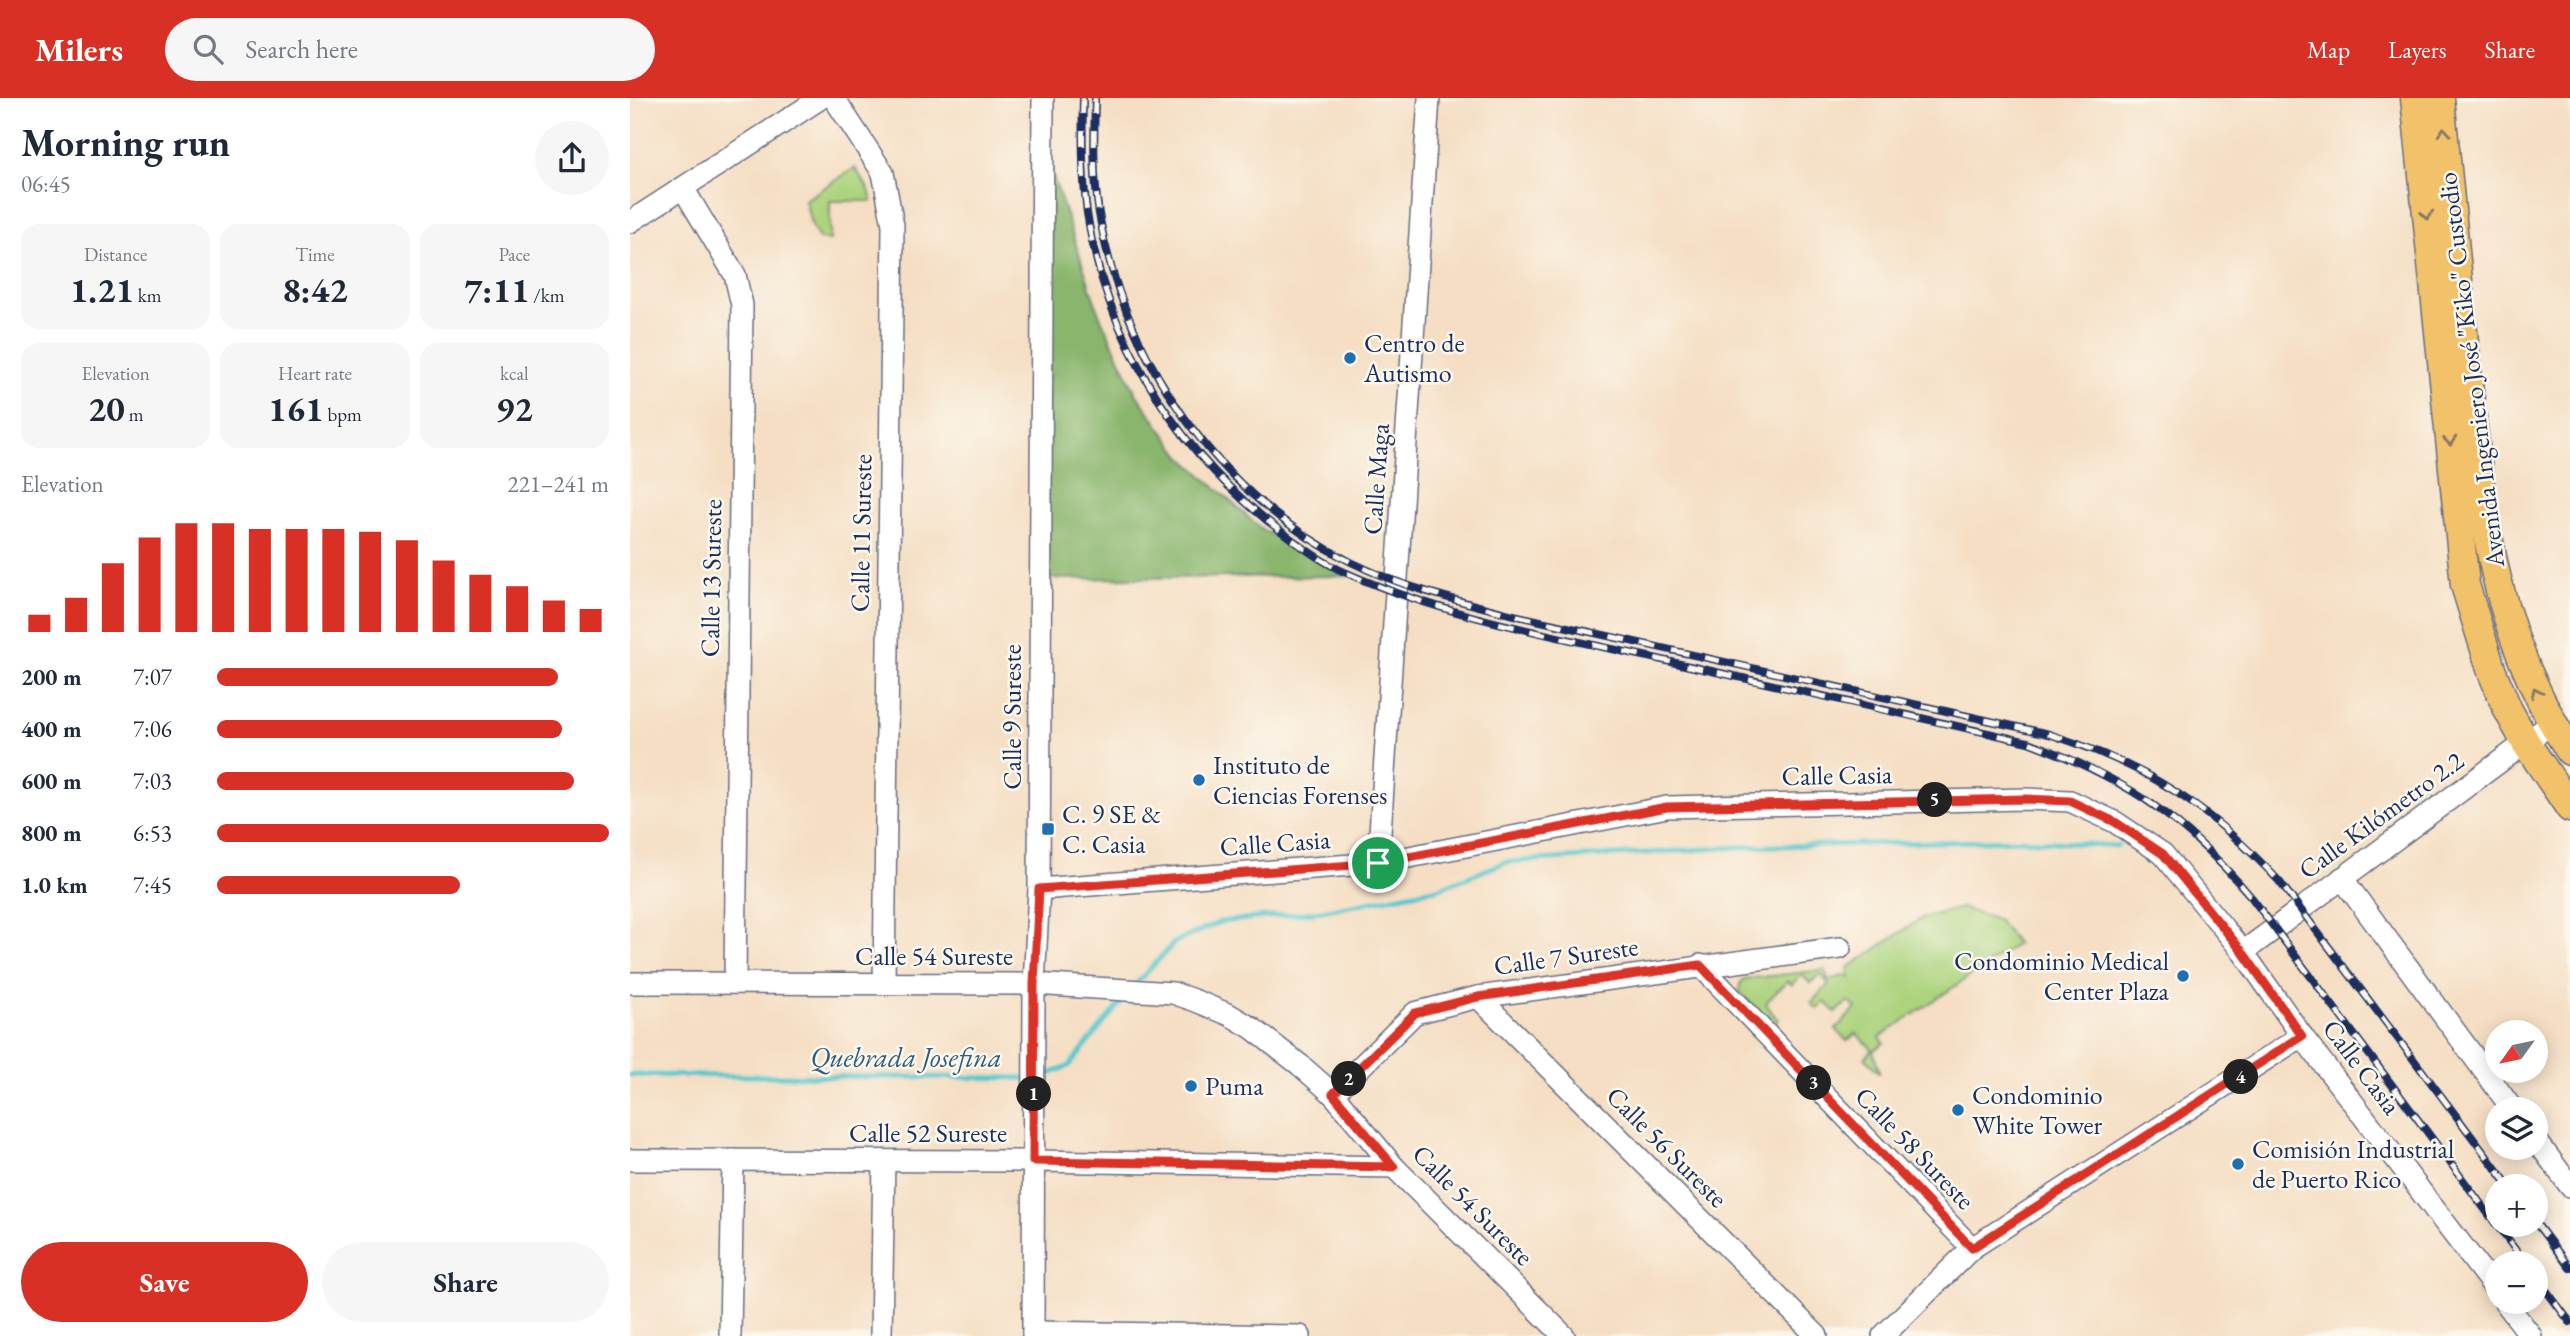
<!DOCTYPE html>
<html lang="en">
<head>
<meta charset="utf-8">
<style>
	body { margin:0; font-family:"EB Garamond",serif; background:#f6f6f7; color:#1f2937; height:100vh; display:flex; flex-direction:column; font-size:26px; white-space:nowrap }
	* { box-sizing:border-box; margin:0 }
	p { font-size:23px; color:#747a83 }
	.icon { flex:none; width:38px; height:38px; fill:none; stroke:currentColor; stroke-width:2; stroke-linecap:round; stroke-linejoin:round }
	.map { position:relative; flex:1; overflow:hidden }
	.side { display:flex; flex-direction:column; background:#fff; width:630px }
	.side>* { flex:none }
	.needle { width:46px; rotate:237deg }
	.buttons { position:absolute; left:1855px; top:922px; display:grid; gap:14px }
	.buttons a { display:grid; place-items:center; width:63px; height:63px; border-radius:50%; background:#fff; box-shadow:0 4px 18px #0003; font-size:35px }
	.pin { position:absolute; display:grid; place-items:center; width:60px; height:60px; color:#fff; margin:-30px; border:4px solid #fff; border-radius:50%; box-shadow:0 2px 7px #0007 }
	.km { position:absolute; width:35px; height:35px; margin:-18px; border-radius:50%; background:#222; color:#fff; font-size:19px; line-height:35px; text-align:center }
	.round { display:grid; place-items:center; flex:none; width:74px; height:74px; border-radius:37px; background:#f6f6f7 }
	.head { display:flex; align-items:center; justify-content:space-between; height:119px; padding:0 21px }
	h1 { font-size:38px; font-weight:700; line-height:52px }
	.metrics { display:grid; grid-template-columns:repeat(3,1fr); gap:10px; height:119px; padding:7px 21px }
	.metrics div { display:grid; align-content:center; border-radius:18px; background:#f6f6f7; text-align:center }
	.metrics b { font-size:35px; font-weight:700 }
	.metrics small { font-size:19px; font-weight:400 }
	.metrics p { font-size:19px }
	.chart { height:196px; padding:14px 21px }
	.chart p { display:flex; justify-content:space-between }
	.chart svg { width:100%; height:126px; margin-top:7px; stroke:#d93025; stroke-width:6 }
	.button { display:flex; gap:14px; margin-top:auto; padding:14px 21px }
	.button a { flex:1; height:80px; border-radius:42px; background:#d93025; color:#fff; font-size:28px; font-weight:700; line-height:80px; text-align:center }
	.button a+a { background:#f6f6f7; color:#1f2937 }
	ul { padding:0 21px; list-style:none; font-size:23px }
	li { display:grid; grid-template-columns:112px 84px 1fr; align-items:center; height:52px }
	li i { height:18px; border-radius:9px; background:#d93025 }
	header { display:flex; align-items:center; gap:42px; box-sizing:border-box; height:98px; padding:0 35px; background:#d93025; color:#fff }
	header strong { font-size:33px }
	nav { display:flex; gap:38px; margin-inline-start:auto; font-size:24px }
	.search { width:490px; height:63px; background:#f6f6f7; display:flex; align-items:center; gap:18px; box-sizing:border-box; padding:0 24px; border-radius:38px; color:#747a83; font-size:26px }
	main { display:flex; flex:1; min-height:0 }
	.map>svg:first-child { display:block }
	.green { fill:#acd37d; stroke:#64816e; stroke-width:2 }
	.forest { fill:#89b56c; stroke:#527265; stroke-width:2 }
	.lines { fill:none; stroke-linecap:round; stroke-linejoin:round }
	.stream { stroke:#5ac7cd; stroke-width:5 }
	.minor-casing { stroke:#676c81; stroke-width:24 }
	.major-casing { stroke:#676c81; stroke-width:31 }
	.minor { stroke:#fff; stroke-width:21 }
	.major { stroke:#f2c26a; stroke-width:28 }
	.rail-casing { stroke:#1b2f5e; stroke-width:8 }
	.rail { stroke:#fbf7ec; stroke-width:5; stroke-dasharray:16; stroke-linecap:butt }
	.oneway { stroke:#867864 }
	.route-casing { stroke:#fff; stroke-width:14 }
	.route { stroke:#d93025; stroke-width:9 }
	.poi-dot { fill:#1f6fb2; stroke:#fbf7ec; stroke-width:2.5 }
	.labels { text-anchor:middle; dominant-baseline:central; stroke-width:5; stroke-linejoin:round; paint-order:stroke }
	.poi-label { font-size:26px; fill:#1b2f5e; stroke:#fbf7ec; text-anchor:start }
	.street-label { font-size:26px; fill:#1b2f5e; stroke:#fbf7ec }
	.water-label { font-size:28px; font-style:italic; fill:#2e5d7f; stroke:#fbf7ec }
</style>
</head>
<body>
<header>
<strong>Milers</strong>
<div class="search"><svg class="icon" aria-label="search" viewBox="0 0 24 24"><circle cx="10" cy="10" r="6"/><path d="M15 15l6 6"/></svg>Search here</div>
<nav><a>Map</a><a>Layers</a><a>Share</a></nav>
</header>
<main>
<section class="side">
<div class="head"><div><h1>Morning run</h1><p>06:45</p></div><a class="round"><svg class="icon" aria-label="share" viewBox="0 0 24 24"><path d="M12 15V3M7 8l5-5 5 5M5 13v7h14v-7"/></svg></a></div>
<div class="metrics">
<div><p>Distance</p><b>1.21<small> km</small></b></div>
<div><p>Time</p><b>8:42</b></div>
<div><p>Pace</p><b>7:11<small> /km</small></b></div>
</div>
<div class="metrics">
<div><p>Elevation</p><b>20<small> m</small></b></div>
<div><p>Heart rate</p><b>161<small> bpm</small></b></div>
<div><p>kcal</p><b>92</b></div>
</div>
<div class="chart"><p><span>Elevation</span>221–241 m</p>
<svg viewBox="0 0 160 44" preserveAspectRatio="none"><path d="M5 44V38M15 44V32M25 44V20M35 44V11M45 44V6M55 44V6M65 44V8M75 44V8M85 44V8M95 44V9M105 44V12M115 44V19M125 44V24M135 44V28M145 44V33M155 44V36"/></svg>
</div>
<ul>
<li><b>200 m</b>7:07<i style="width:87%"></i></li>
<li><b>400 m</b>7:06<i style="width:88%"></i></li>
<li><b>600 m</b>7:03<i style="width:91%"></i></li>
<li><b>800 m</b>6:53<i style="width:100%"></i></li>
<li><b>1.0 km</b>7:45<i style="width:62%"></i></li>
</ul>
<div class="button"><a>Save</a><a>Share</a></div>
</section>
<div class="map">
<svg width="1940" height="1238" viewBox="0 0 1940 1238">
	<rect width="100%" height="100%" fill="#fbf7ec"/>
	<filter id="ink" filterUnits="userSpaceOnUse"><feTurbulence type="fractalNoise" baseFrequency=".0143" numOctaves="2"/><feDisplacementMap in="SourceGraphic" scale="14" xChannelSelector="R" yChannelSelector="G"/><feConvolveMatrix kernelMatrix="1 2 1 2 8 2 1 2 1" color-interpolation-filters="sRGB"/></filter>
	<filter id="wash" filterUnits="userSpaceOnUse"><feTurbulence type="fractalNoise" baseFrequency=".00686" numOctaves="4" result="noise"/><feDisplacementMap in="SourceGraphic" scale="28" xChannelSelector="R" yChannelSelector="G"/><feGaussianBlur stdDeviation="1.57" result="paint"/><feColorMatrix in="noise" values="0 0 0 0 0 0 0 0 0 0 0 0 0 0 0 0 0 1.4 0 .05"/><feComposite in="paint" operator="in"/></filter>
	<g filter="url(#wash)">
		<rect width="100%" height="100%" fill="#f5dec3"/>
		<g class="green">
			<polygon points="225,70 239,92 242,103 200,103 200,142 189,141 181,126 175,102"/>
			<polygon points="1331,810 1368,822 1387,846 1250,939 1254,945 1243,953 1250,975 1235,960 1242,951 1226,935 1217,943 1206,931 1226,910 1218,903 1206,915 1195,904 1187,911 1181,905 1199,886 1190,876 1180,885 1172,877 1162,887 1158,883 1135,905 1148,922 1142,927 1109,893 1110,886 1114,881 1195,872 1198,882 1218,877 1220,882 1218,870 1292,820"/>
		</g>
		<polygon class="forest" points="420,69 469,216 506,296 551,358 631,431 716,478 417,481"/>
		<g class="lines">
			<g class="stream">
				<polyline points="504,888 545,844 590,824 692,813 810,790 876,764 1109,749 1392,742 1488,748"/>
				<polyline points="0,977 398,980"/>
				<polyline points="408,978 417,977 439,968 496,898"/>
			</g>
		</g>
	</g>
	<g filter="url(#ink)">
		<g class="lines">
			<defs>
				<g id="minor">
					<polyline points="204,0 253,75 263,127 254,886"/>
					<polyline points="53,90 105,177 112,207 105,885"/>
					<polyline points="0,124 191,0"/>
					<polyline points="748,765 799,0"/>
					<polyline points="1712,780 1883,1012"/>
					<polyline points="409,791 748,765 1037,709 1395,701 1440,703 1485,724 1533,756 1613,854 1672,938 1867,1193"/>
					<polyline points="1613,854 1922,625"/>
					<polyline points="1070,867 1342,1150"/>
					<polyline points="0,885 404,886 543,895 566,903 600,917 622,930 670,967 703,996 764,1069 934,1238"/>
					<polyline points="848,899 1187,1238"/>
					<polyline points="703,996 785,915 848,899 1210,850"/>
					<polyline points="1906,1042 1940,1088"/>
					<polyline points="0,1062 403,1063 764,1069"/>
					<polyline points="1875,1204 1901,1238"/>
					<polyline points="403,1234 670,1238"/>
					<polyline points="100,1238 103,1062"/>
					<polyline points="251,1238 254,1063"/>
					<polyline points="403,1238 404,886 409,791 413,0"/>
					<polyline points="1253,1238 1342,1150 1672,938"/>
				</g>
				<g id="major">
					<polyline points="1785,0 1835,487 1862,574 1878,612 1896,645 1940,710"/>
					<path d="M1810,0c9,91 18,183 27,274 15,140 24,257 103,379"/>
				</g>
			</defs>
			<use href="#minor" class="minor-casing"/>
			<use href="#major" class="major-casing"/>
			<use href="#minor" class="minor"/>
			<use href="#major" class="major"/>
			<defs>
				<g id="rail">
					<path d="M453,0c-1,39 -1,77 4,115 17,118 85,230 177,305 26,20 54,43 85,56 98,43 206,62 309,85 124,28 247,56 370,83 99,37 156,76 224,156l274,366"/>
					<path d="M465,0c-1,39 -2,78 4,116 25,145 119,282 252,348 52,26 111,40 167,54l531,118c97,31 160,72 230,147l230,305"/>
					<polyline points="1906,1125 1940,1170"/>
					<polyline points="1906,1179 1940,1224"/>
				</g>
			</defs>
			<use href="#rail" class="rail-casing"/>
			<use href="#rail" class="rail"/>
		</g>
		<defs><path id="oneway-chevron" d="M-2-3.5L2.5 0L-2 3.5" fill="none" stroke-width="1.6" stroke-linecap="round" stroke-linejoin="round" transform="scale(1.75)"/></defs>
		<g class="oneway">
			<use href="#oneway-chevron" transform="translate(1814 34) rotate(-95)"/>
			<use href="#oneway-chevron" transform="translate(1797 117) rotate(84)"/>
			<use href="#oneway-chevron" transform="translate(1820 343) rotate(84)"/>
			<use href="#oneway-chevron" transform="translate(1906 594) rotate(-115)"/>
		</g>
	</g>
	<g class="lines" filter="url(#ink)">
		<defs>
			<polygon id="route" points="1395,701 1440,703 1485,724 1533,756 1612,853 1672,938 1342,1150 1070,867 848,899 785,915 703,996 764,1069 403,1063 404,886 409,791 748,765 1037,709"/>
		</defs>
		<use href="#route" class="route-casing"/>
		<use href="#route" class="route"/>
	</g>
	<g class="poi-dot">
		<circle cx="720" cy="260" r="7"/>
		<circle cx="569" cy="682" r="7"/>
		<rect x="411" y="724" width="14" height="14" rx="3.5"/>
		<circle cx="1553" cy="878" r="7"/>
		<circle cx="561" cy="988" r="7"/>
		<circle cx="1328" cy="1012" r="7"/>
		<circle cx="1608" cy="1066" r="7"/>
	</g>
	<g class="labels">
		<g class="poi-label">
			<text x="734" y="245">Centro de<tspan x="734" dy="30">Autismo</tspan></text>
			<text x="583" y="667">Instituto de<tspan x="583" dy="30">Ciencias Forenses</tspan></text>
			<text x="432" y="716">C. 9 SE &amp;<tspan x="432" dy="30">C. Casia</tspan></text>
			<text x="1539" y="863" text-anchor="end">Condominio Medical<tspan x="1539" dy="30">Center Plaza</tspan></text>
			<text x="575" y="988">Puma</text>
			<text x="1342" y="997">Condominio<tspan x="1342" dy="30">White Tower</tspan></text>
			<text x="1622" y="1051">Comisión Industrial<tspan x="1622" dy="30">de Puerto Rico</tspan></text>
		</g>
		<g class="street-label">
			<text transform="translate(1841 272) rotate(-97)">Avenida Ingeniero José "Kiko" Custodio</text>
			<text transform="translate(746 381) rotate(-86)">Calle Maga</text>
			<text transform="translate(231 435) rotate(-89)">Calle 11 Sureste</text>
			<text transform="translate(81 480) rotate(-89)">Calle 13 Sureste</text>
			<text transform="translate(382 619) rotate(-90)">Calle 9 Sureste</text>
			<text transform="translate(1207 677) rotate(-1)">Calle Casia</text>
			<text transform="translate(1751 717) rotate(-36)">Calle Kilómetro 2.2</text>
			<text transform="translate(645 745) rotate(-4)">Calle Casia</text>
			<text x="304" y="858">Calle 54 Sureste</text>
			<text transform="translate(936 858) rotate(-8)">Calle 7 Sureste</text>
			<text transform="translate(1732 969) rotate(53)">Calle Casia</text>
			<text x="298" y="1035">Calle 52 Sureste</text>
			<text transform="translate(1037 1049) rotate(45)">Calle 56 Sureste</text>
			<text transform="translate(1285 1050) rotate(46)">Calle 58 Sureste</text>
			<text transform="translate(843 1107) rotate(45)">Calle 54 Sureste</text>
		</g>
		<g class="water-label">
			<text x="276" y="959">Quebrada Josefina</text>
		</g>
	</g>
</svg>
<div class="buttons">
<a><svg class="needle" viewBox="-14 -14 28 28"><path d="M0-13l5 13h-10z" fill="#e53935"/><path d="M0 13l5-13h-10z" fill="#747a83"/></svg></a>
<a><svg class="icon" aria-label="layers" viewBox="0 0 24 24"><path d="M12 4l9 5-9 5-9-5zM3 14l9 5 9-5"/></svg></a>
<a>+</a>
<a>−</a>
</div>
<div class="pin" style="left:748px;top:765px;background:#1e9e55"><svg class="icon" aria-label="arrive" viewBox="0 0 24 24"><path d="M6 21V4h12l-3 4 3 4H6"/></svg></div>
<b class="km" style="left:404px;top:996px">1</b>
<b class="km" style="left:719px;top:981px">2</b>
<b class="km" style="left:1184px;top:985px">3</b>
<b class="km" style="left:1611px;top:979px">4</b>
<b class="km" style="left:1305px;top:702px">5</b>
</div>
</main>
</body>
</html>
